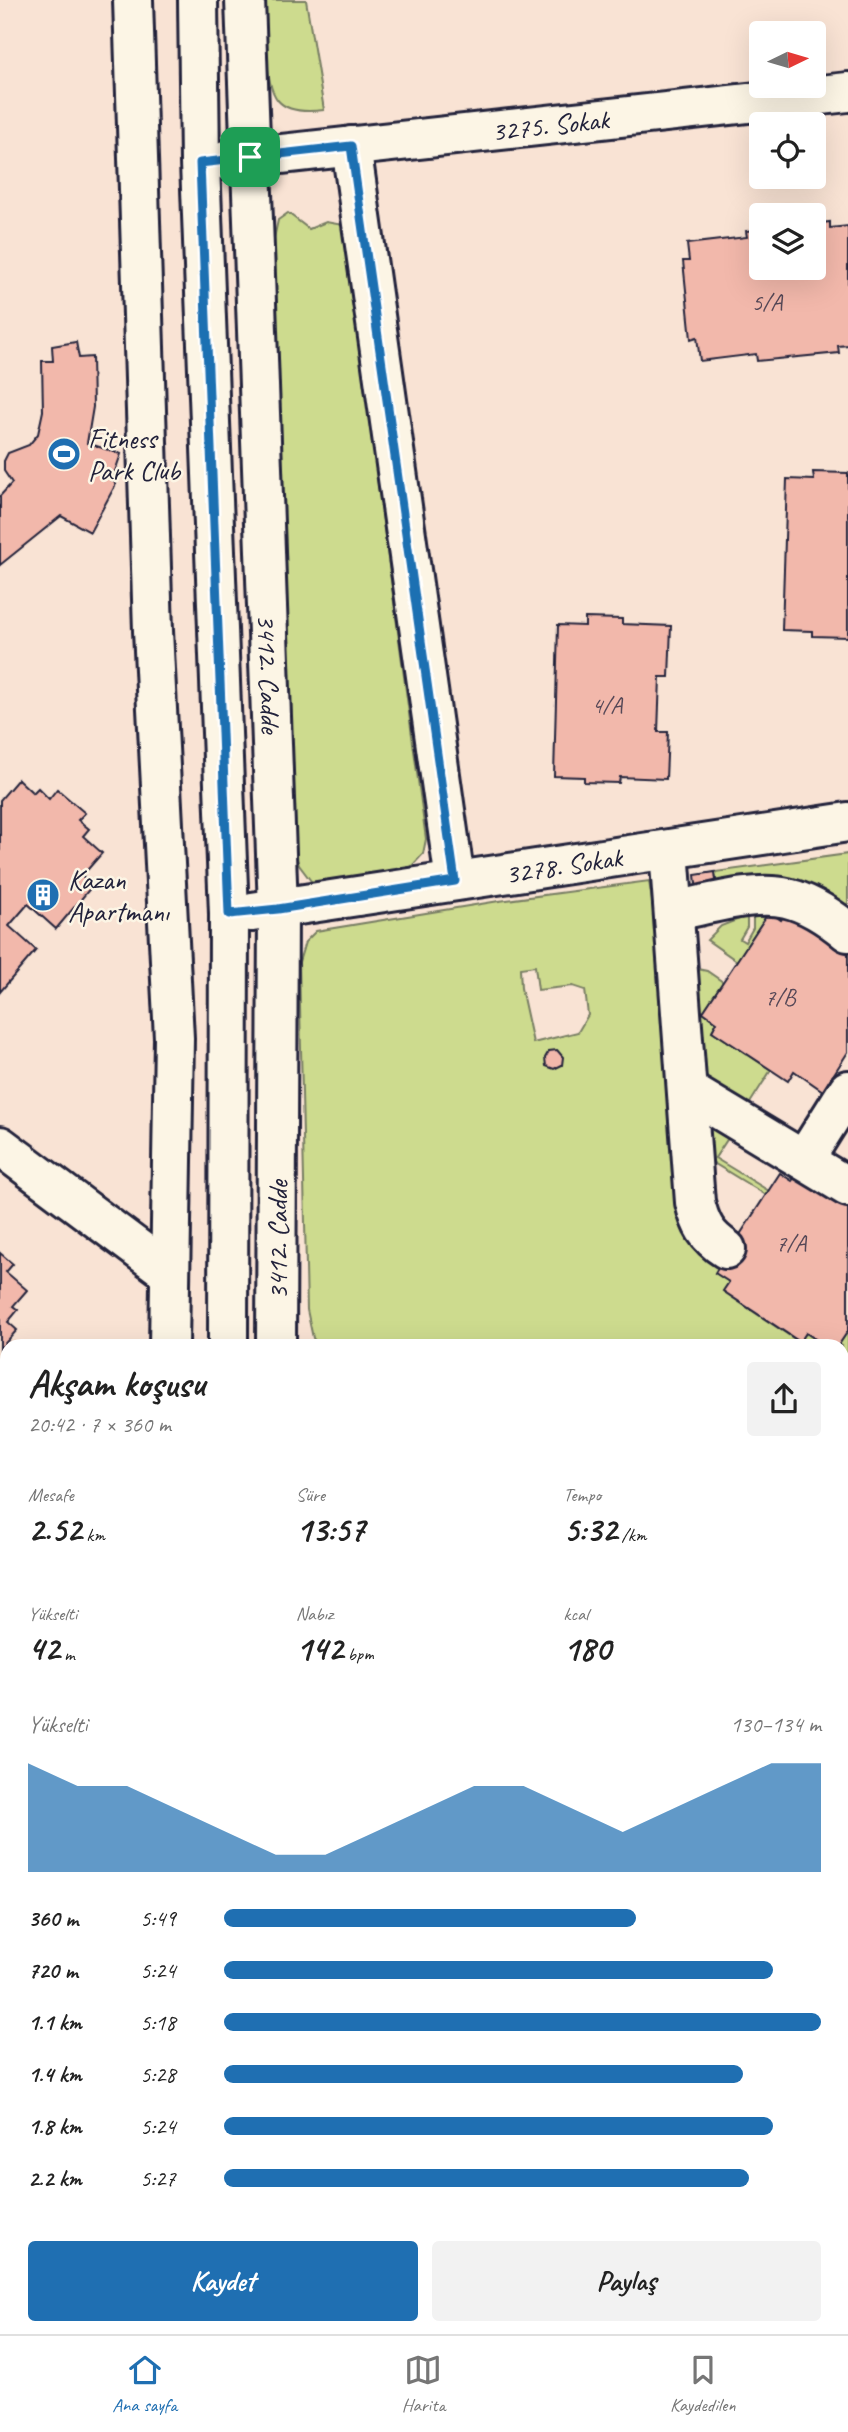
<!DOCTYPE html>
<html lang="tr">
<head>
<meta charset="utf-8">
<style>
	body { margin:0; font-family:Caveat,sans-serif; background:#f2f2f2; color:#222; height:100vh; display:flex; flex-direction:column; font-size:26px; white-space:nowrap }
	* { box-sizing:border-box; margin:0 }
	p { font-size:23px; color:#767676 }
	.icon { flex:none; width:38px; height:38px; fill:none; stroke:currentColor; stroke-width:2; stroke-linecap:round; stroke-linejoin:round }
	.map { position:relative; flex:1; overflow:hidden }
	.details { position:absolute; left:0px; top:1339px; width:849px; height:996px; display:flex; flex-direction:column; background:#fff; border-radius:21px 21px 0 0; box-shadow:0 7px 28px #0002 }
	.details>* { flex:none }
	.needle { width:46px; rotate:85deg }
	.fabs { position:absolute; left:749px; top:21px; display:grid; gap:14px }
	.fabs a { display:grid; place-items:center; width:77px; height:77px; border-radius:7px; background:#fff; box-shadow:0 7px 28px #0002; font-size:35px }
	.pin { position:absolute; display:grid; place-items:center; width:60px; height:60px; color:#fff; margin:-30px; border-radius:14px; box-shadow:0 4px 10px #0006 }
	.round { display:grid; place-items:center; flex:none; width:74px; height:74px; border-radius:7px; background:#f2f2f2 }
	.headline { display:flex; align-items:center; justify-content:space-between; height:119px; padding:0 28px }
	h1 { font-size:38px; font-weight:700; line-height:52px }
	.metrics { display:grid; grid-template-columns:repeat(3,1fr); gap:10px; height:119px; padding:7px 28px }
	.metrics div { display:grid; align-content:center }
	.metrics b { font-size:35px; font-weight:700 }
	.metrics small { font-size:19px; font-weight:400 }
	.metrics p { font-size:19px }
	.chart { height:196px; padding:14px 28px }
	.chart p { display:flex; justify-content:space-between }
	.chart svg { width:100%; height:126px; margin-top:7px; fill:#1f6fb2; opacity:.7 }
	.cta { display:flex; gap:14px; margin-top:auto; padding:14px 28px }
	.cta a { flex:1; height:80px; border-radius:7px; background:#1f6fb2; color:#fff; font-size:28px; font-weight:700; line-height:80px; text-align:center }
	.cta a+a { background:#f2f2f2; color:#222 }
	ul { padding:0 28px; list-style:none; font-size:23px }
	li { display:grid; grid-template-columns:112px 84px 1fr; align-items:center; height:52px }
	li i { height:18px; border-radius:9px; background:#1f6fb2 }
	.tab-bar { display:flex; justify-content:space-around; align-items:center; height:98px; border-top:2px solid #e0e0e0; background:#fff; font-size:19px; color:#767676 }
	.tab-bar a { display:grid; justify-items:center; gap:4px }
	.tab-bar .current { color:#1f6fb2 }
	.map>svg:first-child { display:block }
	.green { fill:#cddb8e; stroke:#787e64; stroke-width:2; fill-rule:evenodd }
	.building { fill:#f2b8ab; stroke:#22223b; stroke-width:2 }
	.lines { fill:none; stroke-linecap:round; stroke-linejoin:round }
	.minor-casing { stroke:#22223b; stroke-width:44 }
	.minor { stroke:#fcf5e5; stroke-width:38 }
	.route-casing { stroke:#fff; stroke-width:14 }
	.route { stroke:#1f6fb2; stroke-width:9 }
	.labels { text-anchor:middle; dominant-baseline:central; stroke-width:5; stroke-linejoin:round; paint-order:stroke }
	.number-label { font-size:24px; fill:#564857 }
	.street-label { font-size:28px; fill:#22223b; stroke:#fcf5e5 }
	.poi-label { font-size:28px; fill:#22223b; stroke:#fcf5e5; text-anchor:start }
</style>
</head>
<body>
<div class="map">
<svg width="848" height="2334" viewBox="0 0 848 2334">
	<rect width="100%" height="100%" fill="#f9e3d4"/>
	<filter id="ink" filterUnits="userSpaceOnUse"><feTurbulence type="fractalNoise" baseFrequency=".0143" numOctaves="2"/><feDisplacementMap in="SourceGraphic" scale="14" xChannelSelector="R" yChannelSelector="G"/><feConvolveMatrix kernelMatrix="1 2 1 2 8 2 1 2 1" color-interpolation-filters="sRGB"/></filter>
	<g filter="url(#ink)">
		<g class="green">
			<path d="M265,0h41l18,110c-48,6 -55,-12 -57,-56 -1,-18 -1,-36 -2,-54z"/>
			<polygon points="288,213 309,229 326,222 343,225 426,839 423,854 411,867 314,885 299,865 293,847 270,257 278,220"/>
			<polygon points="848,854 848,913 716,884 715,872"/>
			<path d="M649,881l4,26 10,8 50,348 5,4 -3,6 14,9 -5,10 75,50 7,-9 20,13h-507l-6,-8 -6,-28 -8,-348 6,-20 11,-11 183,-30zM535,966l3,24 35,-4 12,4 3,25 -10,17 -45,11 -12,-55 -1,-20z"/>
			<polygon points="769,912 737,961 707,940 721,926 747,916 747,927 740,939 745,942 753,928 753,914"/>
			<polygon points="693,968 707,971 723,982 703,1012 717,1022 712,1031 771,1070 745,1111 703,1086"/>
			<polygon points="706,1116 732,1132 715,1158 769,1191 766,1195 712,1162 710,1158"/>
			<polygon points="848,1331 848,1406 842,1416 842,1346 838,1346"/>
			<polygon points="842,1473 848,1483 848,1530 842,1524"/>
			<polygon points="842,1633 848,1640 848,2221 842,2222"/>
			<polygon points="283,2328 593,2328 598,2334 280,2334"/>
		</g>
		<g class="building">
			<polygon points="830,222 830,228 848,226 848,345 838,346 839,353 757,361 756,354 700,361 697,337 691,339 683,261 689,261 687,244 747,237 746,231 761,229 761,268 814,268 814,224"/>
			<polygon points="76,342 79,358 92,357 93,407 87,443 121,454 112,480 116,484 90,532 61,516 0,565 0,496 12,483 4,471 4,461 8,453 29,445 38,434 43,411 42,361 53,361 52,346"/>
			<polygon points="813,472 848,473 848,637 812,636 812,631 782,630 787,479 814,480"/>
			<polygon points="585,618 622,619 622,624 671,626 669,677 660,677 658,732 668,732 666,779 620,777 619,783 584,782 584,777 554,776 558,625 585,626"/>
			<polygon points="18,779 33,793 38,788 49,799 57,789 85,813 78,820 89,829 83,836 102,853 82,876 93,885 56,929 28,904 9,926 36,950 0,992 0,800"/>
			<polygon points="715,872 717,889 697,892 695,875"/>
			<polygon points="769,912 781,920 786,912 848,954 848,1052 823,1091 794,1071 788,1081 712,1031 717,1022 703,1012"/>
			<polygon points="557,1050 563,1057 562,1065 554,1069 546,1066 545,1058 549,1051"/>
			<polygon points="780,1173 792,1181 798,1173 848,1206 848,1331 838,1346 826,1346 806,1333 800,1342 723,1291 729,1282 715,1273"/>
			<polygon points="0,1253 13,1264 6,1272 27,1290 13,1306 18,1310 8,1322 17,1330 0,1349"/>
			<polygon points="4,1475 7,1477 7,1631 3,1636 7,1639 7,1669 0,1677 0,1480"/>
			<polygon points="0,1920 6,1925 7,1923 7,2056 0,2050"/>
		</g>
		<g class="lines">
			<defs>
				<g id="minor">
					<polyline points="133,0 153,631 174,1038 169,1346"/>
					<polyline points="198,0 200,163 229,914 228,1346"/>
					<path id="s1" d="M245,0l33,909 -2,437"/>
					<polyline points="351,146 455,881"/>
					<path id="s2" d="M226,160l622,-68"/>
					<path d="M669,850l26,352c5,22 12,35 31,47"/>
					<path d="M674,911c33,-6 81,-21 113,-13 22,5 44,20 61,34"/>
					<path id="s3" d="M252,912l596,-90"/>
					<polyline points="687,1090 848,1187"/>
					<polyline points="0,1146 170,1273"/>
					<polyline points="804,1160 848,1090"/>
					<polyline points="842,1567 848,1574"/>
					<polyline points="0,2084 7,2085"/>
					<polyline points="842,2275 848,2270"/>
					<polyline points="0,2277 7,2277"/>
					<polyline points="842,2313 848,2321"/>
					<polyline points="211,2334 211,2328"/>
					<polyline points="253,2334 254,2328"/>
				</g>
			</defs>
			<use href="#minor" class="minor-casing"/>
			<use href="#minor" class="minor"/>
		</g>
	</g>
	<g class="lines" filter="url(#ink)">
		<defs>
			<polygon id="route" points="351,146 455,881 278,909 229,914 200,163"/>
		</defs>
		<use href="#route" class="route-casing"/>
		<use href="#route" class="route"/>
	</g>
	<defs>
		<symbol id="stadium-disc" viewBox="-11 -11 22 22"><circle r="9.5" fill="#1f6fb2" stroke="#fcf5e5"/><path d="M0-5a6.5 5 0 1 0 0 10a6.5 5 0 1 0 0-10ZM-3.5-1.8h7v3.6h-7Z" fill="#fff"/></symbol>
		<symbol id="building-disc" viewBox="-11 -11 22 22"><circle r="9.5" fill="#1f6fb2" stroke="#fcf5e5"/><path d="M-4-6H4V6H1V3H-1V6H-4ZM-2.5-4.3h1.7v1.8h-1.7ZM.8-4.3h1.7v1.8H.8ZM-2.5-1h1.7V.8h-1.7ZM.8-1h1.7V.8H.8Z" fill="#fff"/></symbol>
	</defs>
	<g fill-rule="evenodd">
		<use href="#stadium-disc" x="45" y="435" width="38" height="38"/>
		<use href="#building-disc" x="24" y="876" width="38" height="38"/>
	</g>
	<g class="labels">
		<g class="number-label">
			<text x="767" y="302">5/A</text>
			<text x="607" y="705">4/A</text>
			<text x="780" y="997">7/B</text>
			<text x="791" y="1243">7/A</text>
		</g>
		<g class="street-label">
			<text stroke="none"><textPath href="#s2" startOffset="326">3275. Sokak</textPath></text>
			<text stroke="none"><textPath href="#s1" startOffset="674">3412. Cadde</textPath></text>
			<text stroke="none"><textPath href="#s3" startOffset="315">3278. Sokak</textPath></text>
			<text transform="translate(277 1240) rotate(-90)">3412. Cadde</text>
		</g>
		<g class="poi-label">
			<text x="88" y="438">Fitness<tspan x="88" dy="32">Park Club</tspan></text>
			<text x="68" y="879">Kazan<tspan x="68" dy="32">Apartmanı</tspan></text>
		</g>
	</g>
</svg>
<div class="fabs">
<a><svg class="needle" viewBox="-14 -14 28 28"><path d="M0-13l5 13h-10z" fill="#e53935"/><path d="M0 13l5-13h-10z" fill="#767676"/></svg></a>
<a><svg class="icon" aria-label="locate" viewBox="0 0 24 24"><circle cx="12" cy="12" r="6"/><path d="M12 2v4M12 18v4M2 12h4M18 12h4"/></svg></a>
<a><svg class="icon" aria-label="layers" viewBox="0 0 24 24"><path d="M12 4l9 5-9 5-9-5zM3 14l9 5 9-5"/></svg></a>
</div>
<div class="pin" style="left:250px;top:157px;background:#1e9e55"><svg class="icon" aria-label="arrive" viewBox="0 0 24 24"><path d="M6 21V4h12l-3 4 3 4H6"/></svg></div>
<section class="details">
<div class="headline"><div><h1>Akşam koşusu</h1><p>20:42 · 7 × 360 m</p></div><a class="round"><svg class="icon" aria-label="share" viewBox="0 0 24 24"><path d="M12 15V3M7 8l5-5 5 5M5 13v7h14v-7"/></svg></a></div>
<div class="metrics">
<div><p>Mesafe</p><b>2.52<small> km</small></b></div>
<div><p>Süre</p><b>13:57</b></div>
<div><p>Tempo</p><b>5:32<small> /km</small></b></div>
</div>
<div class="metrics">
<div><p>Yükselti</p><b>42<small> m</small></b></div>
<div><p>Nabız</p><b>142<small> bpm</small></b></div>
<div><p>kcal</p><b>180</b></div>
</div>
<div class="chart"><p><span>Yükselti</span>130–134 m</p>
<svg viewBox="0 0 160 44" preserveAspectRatio="none"><path d="M0 44V6L10 14L20 14L30 22L40 30L50 38L60 38L70 30L80 22L90 14L100 14L110 22L120 30L130 22L140 14L150 6L160 6V44z"/></svg>
</div>
<ul>
<li><b>360 m</b>5:49<i style="width:69%"></i></li>
<li><b>720 m</b>5:24<i style="width:92%"></i></li>
<li><b>1.1 km</b>5:18<i style="width:100%"></i></li>
<li><b>1.4 km</b>5:28<i style="width:87%"></i></li>
<li><b>1.8 km</b>5:24<i style="width:92%"></i></li>
<li><b>2.2 km</b>5:27<i style="width:88%"></i></li>
</ul>
<div class="cta"><a>Kaydet</a><a>Paylaş</a></div>
</section>
</div>
<nav class="tab-bar">
<a class="current"><svg class="icon" aria-label="home" viewBox="0 0 24 24"><path d="M3 11l9-7 9 7M6 9v11h12V9"/></svg>Ana sayfa</a>
<a><svg class="icon" aria-label="map" viewBox="0 0 24 24"><path d="M3 6l6-2 6 2 6-2v14l-6 2-6-2-6 2zM9 4v14M15 6v14"/></svg>Harita</a>
<a><svg class="icon" aria-label="saved" viewBox="0 0 24 24"><path d="M7 4h10v16l-5-4-5 4z"/></svg>Kaydedilen</a>
</nav>
</body>
</html>
